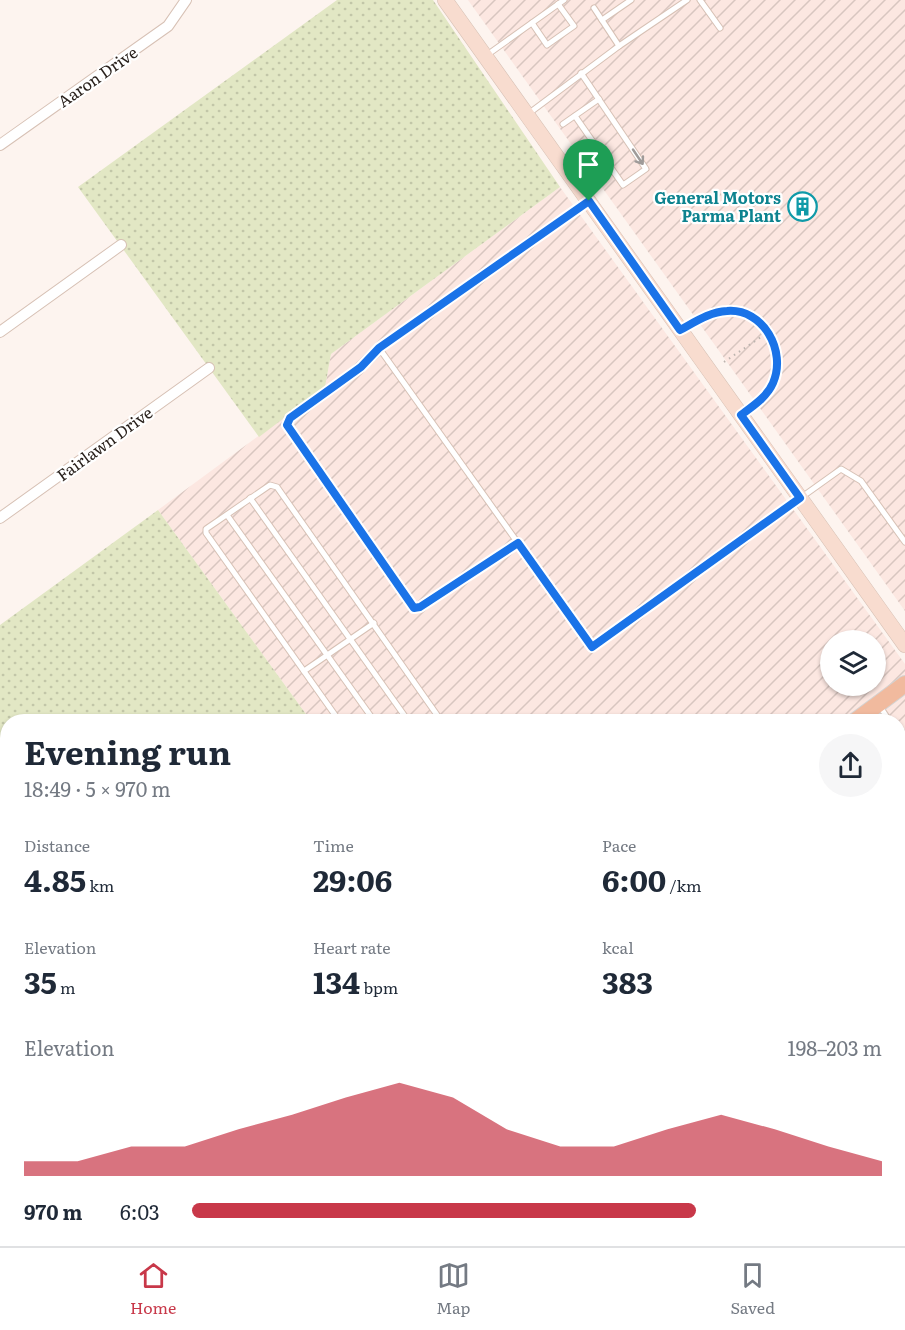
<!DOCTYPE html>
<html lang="en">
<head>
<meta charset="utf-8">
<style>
	body { margin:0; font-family:Literata,serif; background:#f6f6f7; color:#1f2937; height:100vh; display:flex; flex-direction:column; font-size:22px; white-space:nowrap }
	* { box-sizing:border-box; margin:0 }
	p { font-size:20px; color:#747a83 }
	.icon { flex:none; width:33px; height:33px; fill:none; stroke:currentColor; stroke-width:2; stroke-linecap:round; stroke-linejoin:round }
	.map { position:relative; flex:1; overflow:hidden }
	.panel { position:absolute; left:0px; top:714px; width:906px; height:532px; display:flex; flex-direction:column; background:#fff; border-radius:24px 24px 0 0; box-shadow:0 2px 4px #0004 }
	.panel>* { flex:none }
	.tools { position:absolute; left:820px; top:630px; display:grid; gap:12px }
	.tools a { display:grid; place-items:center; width:66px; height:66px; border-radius:50%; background:#fff; box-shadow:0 2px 4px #0004; font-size:30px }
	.pin { position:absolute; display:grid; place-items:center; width:51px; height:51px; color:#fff; margin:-62px -26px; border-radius:50% 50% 50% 0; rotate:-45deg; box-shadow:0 0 6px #0007 }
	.pin .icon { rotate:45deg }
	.round { display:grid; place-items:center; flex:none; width:63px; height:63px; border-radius:32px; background:#f6f6f7 }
	.headline { display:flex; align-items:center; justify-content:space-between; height:102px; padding:0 24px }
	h1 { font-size:33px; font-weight:700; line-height:45px }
	.figures { display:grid; grid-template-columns:repeat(3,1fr); gap:9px; height:102px; padding:6px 24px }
	.figures div { display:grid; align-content:center }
	.figures b { font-size:30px; font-weight:700 }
	.figures small { font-size:16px; font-weight:400 }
	.figures p { font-size:16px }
	.chart { height:168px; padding:12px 24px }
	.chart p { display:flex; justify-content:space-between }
	.chart svg { width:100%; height:108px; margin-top:6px; fill:#c83849; opacity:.7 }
	ul { padding:0 24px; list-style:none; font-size:20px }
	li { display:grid; grid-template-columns:96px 72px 1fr; align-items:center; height:45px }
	li i { height:15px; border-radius:8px; background:#c83849 }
	.tabs { display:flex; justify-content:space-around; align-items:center; height:84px; border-top:2px solid #e0e1e3; background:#fff; font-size:16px; color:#747a83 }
	.tabs a { display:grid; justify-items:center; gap:3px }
	.tabs .active { color:#c83849 }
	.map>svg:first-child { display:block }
	.built { fill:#fdeae0 }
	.industrial { fill:url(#industrial-furrows); fill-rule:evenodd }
	.grass { fill:url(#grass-dots) }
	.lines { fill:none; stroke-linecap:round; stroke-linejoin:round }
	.lane-casing { stroke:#d7c1b5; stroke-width:7 }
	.street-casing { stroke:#d7c1b5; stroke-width:12 }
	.secondary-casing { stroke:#d7c1b5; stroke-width:16 }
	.primary-casing { stroke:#d4d3d2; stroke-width:18 }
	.path { stroke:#bcb3ae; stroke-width:2; stroke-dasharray:1.5 4.5; stroke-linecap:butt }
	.lane { stroke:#fff; stroke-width:5 }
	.street { stroke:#fff; stroke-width:10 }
	.secondary { stroke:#f8dccf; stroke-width:15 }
	.primary { stroke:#f1ba9e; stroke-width:16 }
	.oneway { stroke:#9f9b99 }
	.route-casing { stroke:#fff; stroke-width:12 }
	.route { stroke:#1a73e8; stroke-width:8 }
	.labels { text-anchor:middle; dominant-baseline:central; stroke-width:4.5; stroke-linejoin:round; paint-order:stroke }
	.street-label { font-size:16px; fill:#29211c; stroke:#fff }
	.culture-label { font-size:16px; font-weight:bold; fill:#0d838f; stroke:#fff; text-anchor:end }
</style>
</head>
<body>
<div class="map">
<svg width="905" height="1246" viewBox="0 0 905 1246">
	<defs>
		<pattern id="industrial-furrows" width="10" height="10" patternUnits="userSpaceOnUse" patternTransform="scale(1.5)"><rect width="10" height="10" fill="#fce7e1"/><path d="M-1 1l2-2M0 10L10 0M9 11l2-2" fill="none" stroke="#d8c6c0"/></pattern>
		<pattern id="grass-dots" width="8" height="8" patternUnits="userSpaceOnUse" patternTransform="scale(1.5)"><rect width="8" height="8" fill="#e2e7c4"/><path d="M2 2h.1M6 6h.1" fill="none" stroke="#c2c6a8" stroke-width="1.8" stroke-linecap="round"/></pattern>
	</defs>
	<rect width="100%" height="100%" fill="#fdf4ef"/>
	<polygon class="built" points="190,1239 409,1239 414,1246 180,1246"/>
	<g class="industrial">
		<polygon points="468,0 905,0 905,611"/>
		<path d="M560,187l345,477v518l-6,2 -1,-462 -587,-1 -153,-211 167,-123 6,-33zM831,640h45v46h-45z"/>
		<polygon points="0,834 8,845 8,1125 0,1131"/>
		<polygon points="0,1143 7,1154 8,1239 70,1239 75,1246 0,1246"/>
		<polygon points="409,1239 751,1239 741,1246 414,1246"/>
	</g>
	<g class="grass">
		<polygon points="337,0 433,0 560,187 331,354 325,387 259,437 78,187"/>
		<polygon points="158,510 311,721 8,722 7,845 0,834 0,625"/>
		<polygon points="905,1182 905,1246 741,1246 751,1239 898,1239 899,1184"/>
	</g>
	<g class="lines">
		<defs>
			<g id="lane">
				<polyline points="700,0 720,28"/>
				<polyline points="594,8 619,46"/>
				<polyline points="602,20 631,0"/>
				<polyline points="532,23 547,45 574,26 558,4"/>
				<polyline points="487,55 564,0"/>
				<polyline points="528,114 619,46 687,0"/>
				<polyline points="575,116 623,185 646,169 581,73"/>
				<polyline points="563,124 599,99"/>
				<polyline points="588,202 379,348 592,647 841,469 861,481 905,542"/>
				<path d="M682,329c14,-8 29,-18 46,-19 37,0 59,43 44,74 -6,13 -18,21 -29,30"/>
				<polyline points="379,348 361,367 290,418 287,425 414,608 421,607 518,543"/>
				<polyline points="250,498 409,722"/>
				<polyline points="227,515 375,722"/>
				<polyline points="304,671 374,623"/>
				<polyline points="879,705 890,722"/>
				<polyline points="340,722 206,533 206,529 270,485 277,487 442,722"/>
				<polyline points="898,733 905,744"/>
				<polyline points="898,757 905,751"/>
				<polyline points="898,800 905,809"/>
				<polyline points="898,958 905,954"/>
				<polyline points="0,1061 8,1072"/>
				<polyline points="0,1089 8,1083"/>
				<polyline points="393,1239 399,1246"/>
				<polyline points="495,1239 500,1246"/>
				<polyline points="568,1239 573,1246"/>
				<polyline points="691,1239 696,1246"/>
				<polyline points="361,1246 370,1239"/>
			</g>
			<g id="street">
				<polyline points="0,145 168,26 186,0"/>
				<polyline points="0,332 121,245"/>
				<polyline points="0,518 209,368"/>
				<polyline points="0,1144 8,1155"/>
				<polyline points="69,1239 74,1246"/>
			</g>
			<polyline id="secondary" points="445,0 905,645"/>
			<g id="primary">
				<polyline points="854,722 905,684"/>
				<polyline points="144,1246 153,1239"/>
			</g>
		</defs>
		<use href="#lane" class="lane-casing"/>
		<use href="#street" class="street-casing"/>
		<use href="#secondary" class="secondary-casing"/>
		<use href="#primary" class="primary-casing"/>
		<polyline class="path" points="724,362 761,337"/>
		<use href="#lane" class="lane"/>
		<use href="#street" class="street"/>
		<use href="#secondary" class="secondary"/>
		<use href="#primary" class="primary"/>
	</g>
	<defs><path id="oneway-shaft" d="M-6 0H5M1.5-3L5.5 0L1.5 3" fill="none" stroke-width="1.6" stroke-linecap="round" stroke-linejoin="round" transform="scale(1.5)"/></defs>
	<use class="oneway" href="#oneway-shaft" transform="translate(638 157) rotate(56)"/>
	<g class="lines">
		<defs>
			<path id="route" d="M589,201l91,129c15,-8 29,-18 47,-19 36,-3 60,40 46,72 -6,14 -20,23 -32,32l59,83 -208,149 -74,-104 -98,64 -6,1 -127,-183 3,-7 71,-51 18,-19z"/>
		</defs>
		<use href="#route" class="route-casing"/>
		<use href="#route" class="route"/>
	</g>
	<defs>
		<symbol id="building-ring" viewBox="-11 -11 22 22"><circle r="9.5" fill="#fff" stroke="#0f9aa8" stroke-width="1.5"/><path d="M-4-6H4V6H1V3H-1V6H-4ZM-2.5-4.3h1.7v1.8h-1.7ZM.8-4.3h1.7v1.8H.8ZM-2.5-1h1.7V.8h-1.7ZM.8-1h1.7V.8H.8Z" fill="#0f9aa8"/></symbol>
	</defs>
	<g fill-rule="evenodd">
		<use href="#building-ring" x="786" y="190" width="33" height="33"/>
	</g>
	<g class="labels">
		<g class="street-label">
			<text transform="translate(97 76) rotate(-35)">Aaron Drive</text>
			<text transform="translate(104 443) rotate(-36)">Fairlawn Drive</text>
		</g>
		<g class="culture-label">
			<text x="781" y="197">General Motors<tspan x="781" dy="18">Parma Plant</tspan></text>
		</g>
	</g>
</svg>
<div class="tools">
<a><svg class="icon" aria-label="layers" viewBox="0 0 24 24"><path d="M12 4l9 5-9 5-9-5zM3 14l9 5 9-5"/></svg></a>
</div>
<div class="pin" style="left:589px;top:201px;background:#1e9e55"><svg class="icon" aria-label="arrive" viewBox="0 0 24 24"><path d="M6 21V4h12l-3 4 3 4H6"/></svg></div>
<section class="panel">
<div class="headline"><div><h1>Evening run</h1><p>18:49 · 5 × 970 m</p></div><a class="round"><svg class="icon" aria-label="share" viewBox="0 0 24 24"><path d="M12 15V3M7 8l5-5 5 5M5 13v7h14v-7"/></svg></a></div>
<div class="figures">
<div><p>Distance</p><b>4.85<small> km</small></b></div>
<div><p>Time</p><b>29:06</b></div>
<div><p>Pace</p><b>6:00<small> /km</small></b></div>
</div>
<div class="figures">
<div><p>Elevation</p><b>35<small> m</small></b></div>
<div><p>Heart rate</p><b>134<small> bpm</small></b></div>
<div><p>kcal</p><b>383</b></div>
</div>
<div class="chart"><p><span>Elevation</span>198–203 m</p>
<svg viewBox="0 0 160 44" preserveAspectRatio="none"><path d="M0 44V38L10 38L20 32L30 32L40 25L50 19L60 12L70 6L80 12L90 25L100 32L110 32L120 25L130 19L140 25L150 32L160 38V44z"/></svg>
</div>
<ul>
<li><b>970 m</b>6:03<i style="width:73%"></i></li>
</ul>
</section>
</div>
<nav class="tabs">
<a class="active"><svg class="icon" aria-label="home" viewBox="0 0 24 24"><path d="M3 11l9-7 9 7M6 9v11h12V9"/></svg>Home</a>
<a><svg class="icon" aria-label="map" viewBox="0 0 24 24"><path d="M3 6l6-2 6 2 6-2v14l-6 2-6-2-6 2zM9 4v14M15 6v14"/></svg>Map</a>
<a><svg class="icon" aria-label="saved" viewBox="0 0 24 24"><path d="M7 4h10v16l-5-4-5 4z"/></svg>Saved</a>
</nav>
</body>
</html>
